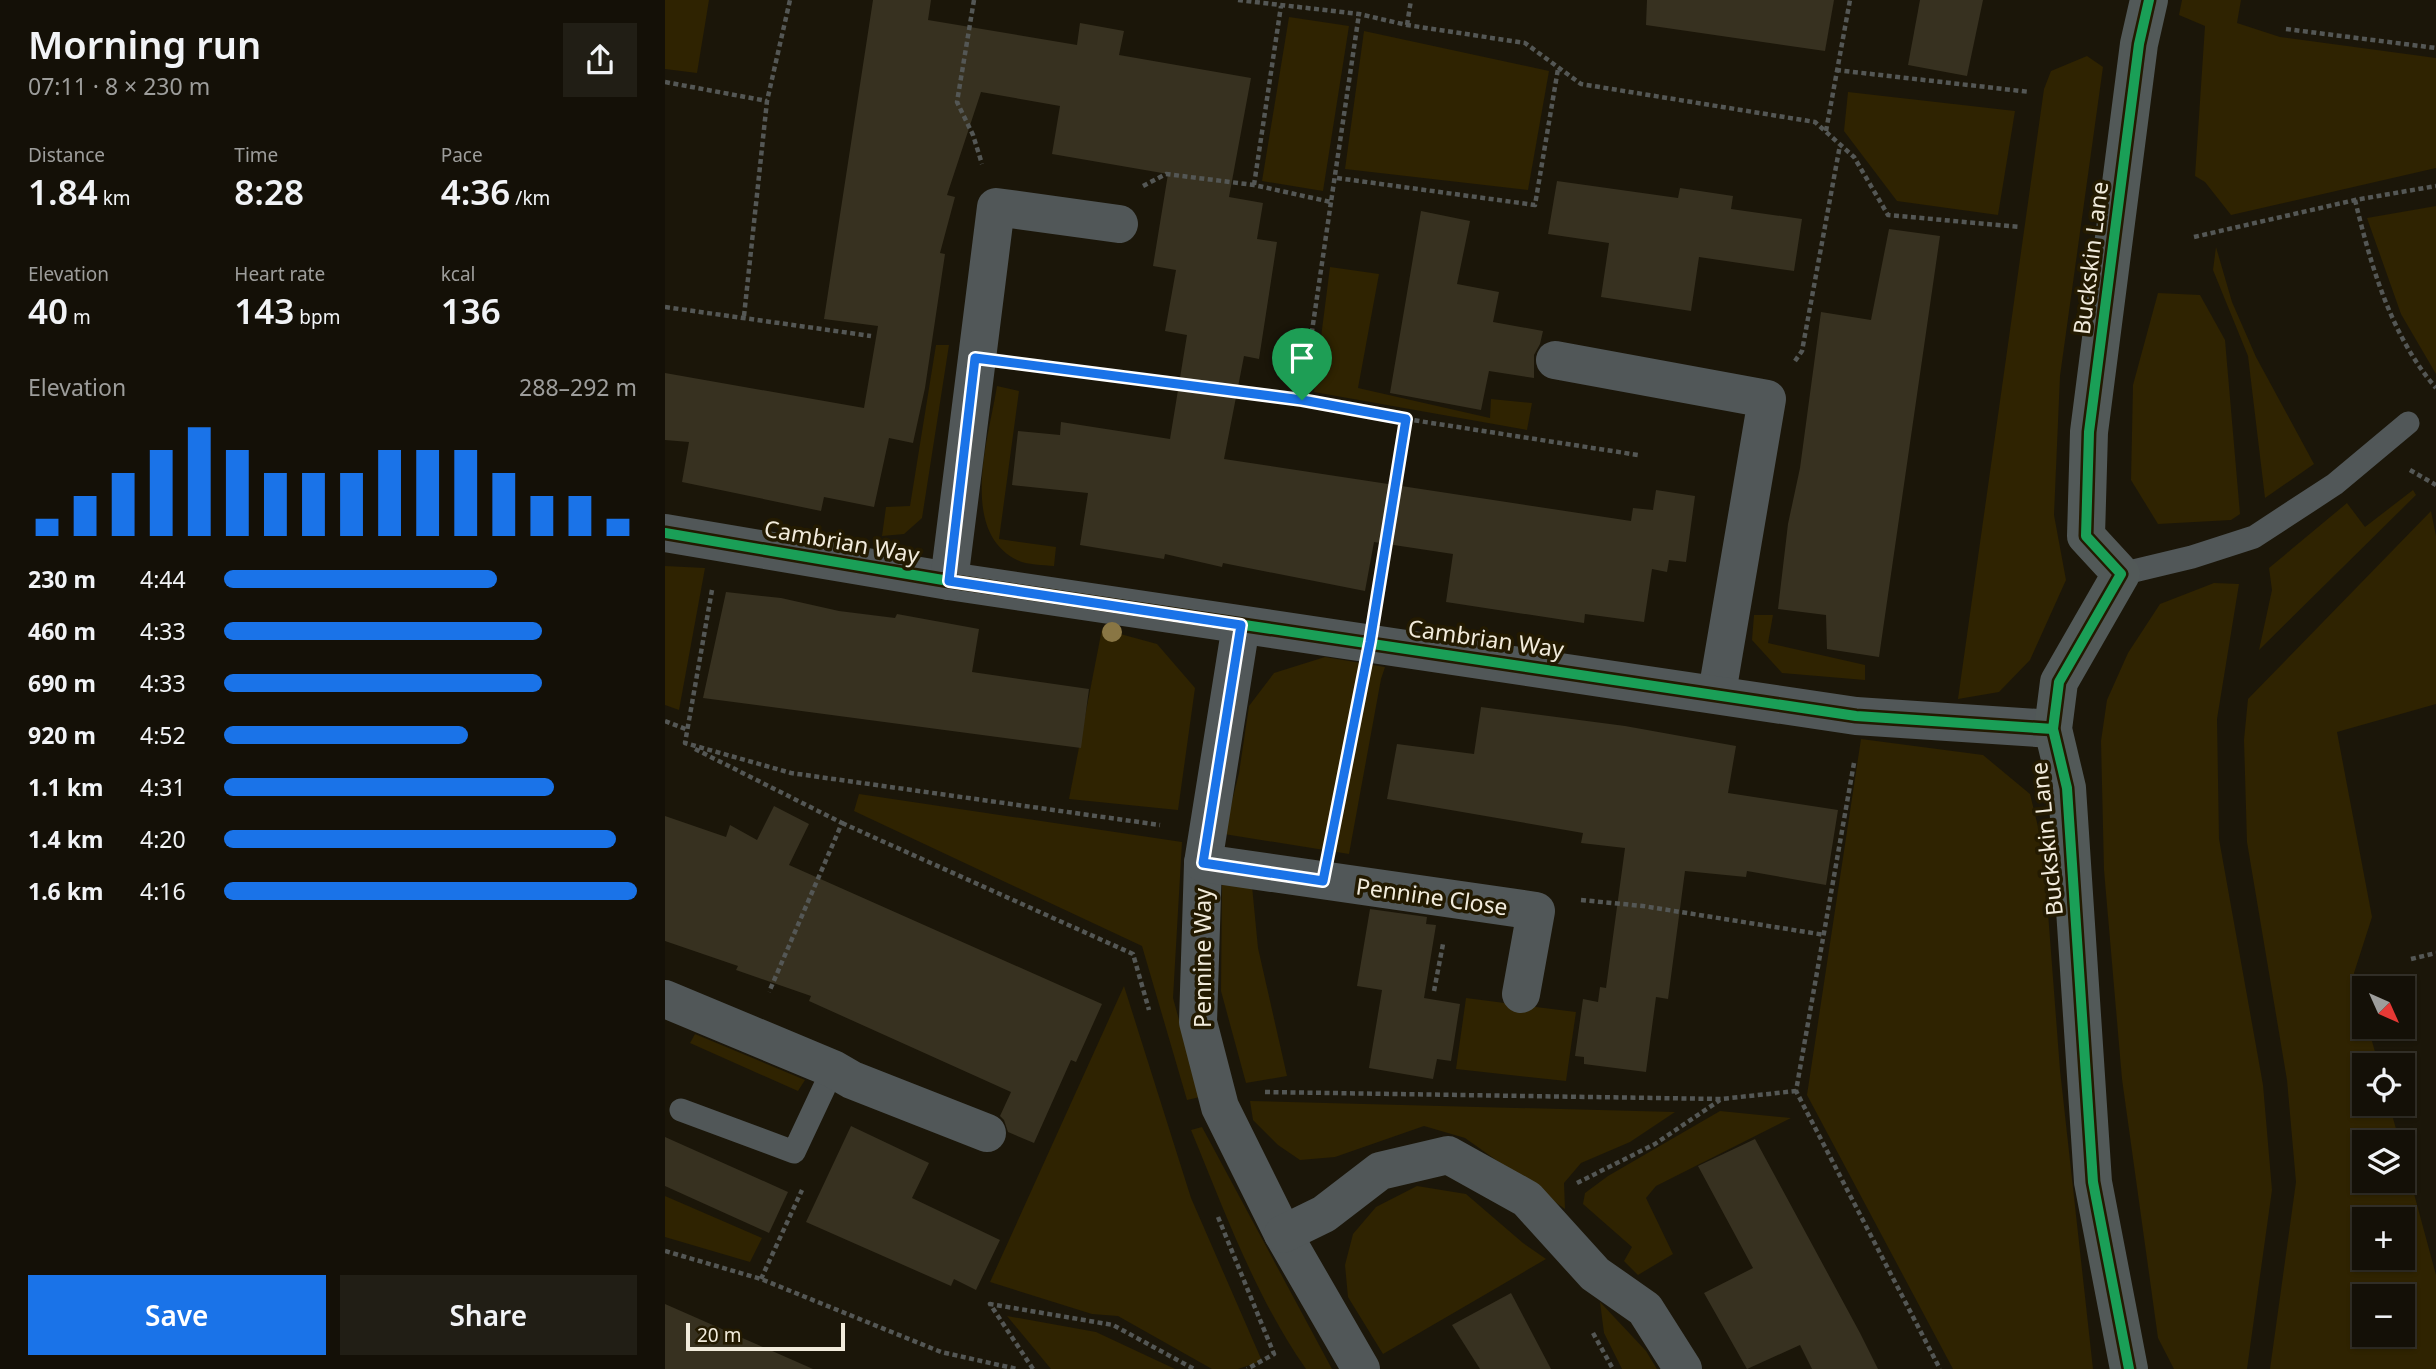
<!DOCTYPE html>
<html lang="en">
<head>
<meta charset="utf-8">
<style>
	body { margin:0; font-family:"Noto Sans",sans-serif; background:#211e15; color:#f1f3f6; height:100vh; display:flex; flex-direction:column; font-size:26px; white-space:nowrap }
	* { box-sizing:border-box; margin:0 }
	p { font-size:23px; color:#9d9d9b }
	.icon { flex:none; width:38px; height:38px; fill:none; stroke:currentColor; stroke-width:2; stroke-linecap:round; stroke-linejoin:round }
	.map { position:relative; flex:1; overflow:hidden }
	.panel { display:flex; flex-direction:column; background:#141007; width:665px }
	.panel>* { flex:none }
	.needle { width:46px; rotate:135deg }
	.tools { position:absolute; left:1687px; top:976px; display:grid; gap:14px }
	.tools a { display:grid; place-items:center; width:63px; height:63px; border-radius:0px; background:#141007; box-shadow:0 2px 5px #0004,0 0 0 2px #333028; font-size:35px }
	.scale { position:absolute; left:21px; bottom:18px; width:159px; box-sizing:border-box; padding-left:7px; border:4px solid #f1ebdc; border-top:0; font-size:19px; line-height:24px; white-space:nowrap; color:#f1ebdc; -webkit-text-stroke:5px #231a01; paint-order:stroke }
	.pin { position:absolute; display:grid; place-items:center; width:60px; height:60px; color:#fff; margin:-72px -30px; border-radius:50% 50% 50% 0; rotate:-45deg; box-shadow:0 0 7px #0007 }
	.pin .icon { rotate:45deg }
	.round { display:grid; place-items:center; flex:none; width:74px; height:74px; border-radius:0px; background:#211e15 }
	.head { display:flex; align-items:center; justify-content:space-between; height:119px; padding:0 28px }
	h1 { font-size:38px; font-weight:600; line-height:52px }
	.figures { display:grid; grid-template-columns:repeat(3,1fr); gap:10px; height:119px; padding:7px 28px }
	.figures div { display:grid; align-content:center }
	.figures b { font-size:35px; font-weight:600 }
	.figures small { font-size:19px; font-weight:400 }
	.figures p { font-size:19px }
	.chart { height:196px; padding:14px 28px }
	.chart p { display:flex; justify-content:space-between }
	.chart svg { width:100%; height:126px; margin-top:7px; stroke:#1a73e8; stroke-width:6 }
	.button { display:flex; gap:14px; margin-top:auto; padding:14px 28px }
	.button a { flex:1; height:80px; border-radius:0px; background:#1a73e8; color:#fff; font-size:28px; font-weight:600; line-height:80px; text-align:center }
	.button a+a { background:#211e15; color:#f1f3f6 }
	ul { padding:0 28px; list-style:none; font-size:23px }
	li { display:grid; grid-template-columns:112px 84px 1fr; align-items:center; height:52px }
	li i { height:18px; border-radius:9px; background:#1a73e8 }
	main { display:flex; flex:1; min-height:0 }
	.map>svg:first-child { display:block }
	.green { fill:#2f2301; fill-rule:evenodd }
	.building { fill:#373120 }
	.lines { fill:none; stroke-linecap:round; stroke-linejoin:round }
	.path { stroke:#545755; stroke-width:4.5; stroke-dasharray:5 3.5; stroke-linecap:butt }
	.lane { stroke:#515758; stroke-width:23 }
	.street { stroke:#515758; stroke-width:38 }
	.secondary { stroke:#525958; stroke-width:38 }
	.cycleway-casing { stroke:#231a01; stroke-width:15 }
	.cycleway { stroke:#1a9f57; stroke-width:10 }
	.tree { fill:#897644 }
	.route-casing { stroke:#fff; stroke-width:14 }
	.route { stroke:#1a73e8; stroke-width:9 }
	.labels { text-anchor:middle; dominant-baseline:central; stroke-width:7; stroke-linejoin:round; paint-order:stroke }
	.street-label { font-size:23px; fill:#f1ebdc; stroke:#231a01 }
</style>
</head>
<body>
<main>
<section class="panel">
<div class="head"><div><h1>Morning run</h1><p>07:11 · 8 × 230 m</p></div><a class="round"><svg class="icon" aria-label="share" viewBox="0 0 24 24"><path d="M12 15V3M7 8l5-5 5 5M5 13v7h14v-7"/></svg></a></div>
<div class="figures">
<div><p>Distance</p><b>1.84<small> km</small></b></div>
<div><p>Time</p><b>8:28</b></div>
<div><p>Pace</p><b>4:36<small> /km</small></b></div>
</div>
<div class="figures">
<div><p>Elevation</p><b>40<small> m</small></b></div>
<div><p>Heart rate</p><b>143<small> bpm</small></b></div>
<div><p>kcal</p><b>136</b></div>
</div>
<div class="chart"><p><span>Elevation</span>288–292 m</p>
<svg viewBox="0 0 160 44" preserveAspectRatio="none"><path d="M5 44V38M15 44V30M25 44V22M35 44V14M45 44V6M55 44V14M65 44V22M75 44V22M85 44V22M95 44V14M105 44V14M115 44V14M125 44V22M135 44V30M145 44V30M155 44V38"/></svg>
</div>
<ul>
<li><b>230 m</b>4:44<i style="width:66%"></i></li>
<li><b>460 m</b>4:33<i style="width:77%"></i></li>
<li><b>690 m</b>4:33<i style="width:77%"></i></li>
<li><b>920 m</b>4:52<i style="width:59%"></i></li>
<li><b>1.1 km</b>4:31<i style="width:80%"></i></li>
<li><b>1.4 km</b>4:20<i style="width:95%"></i></li>
<li><b>1.6 km</b>4:16<i style="width:100%"></i></li>
</ul>
<div class="button"><a>Save</a><a>Share</a></div>
</section>
<div class="map">
<svg width="1771" height="1369" viewBox="0 0 1771 1369">
	<rect width="100%" height="100%" fill="#1b1609"/>
	<g class="green">
		<polygon points="0,0 44,0 32,73 0,69"/>
		<polygon points="1517,0 1576,0 1572,23 1615,37 1771,58 1771,168 1566,215 1540,182 1530,176 1540,26 1514,15"/>
		<polygon points="624,17 684,26 658,191 597,181"/>
		<polygon points="699,31 884,71 863,190 680,169"/>
		<polygon points="1422,56 1438,67 1395,376 1389,515 1401,580 1365,660 1334,692 1293,699 1379,89 1386,71"/>
		<polygon points="1183,92 1350,111 1333,215 1232,201 1179,131"/>
		<polygon points="1771,206 1771,374 1736,314 1702,218"/>
		<polygon points="1551,247 1567,302 1591,357 1649,464 1600,498 1583,356 1548,270"/>
		<polygon points="665,267 714,274 693,388 825,418 826,399 867,403 862,430 649,392"/>
		<polygon points="1493,293 1535,295 1560,340 1575,514 1566,520 1493,524 1466,480 1468,385"/>
		<polygon points="271,345 284,345 257,518 239,534 217,536 221,507 245,506"/>
		<path d="M332,386l22,5 -20,148 57,8 -2,19c-11,-1 -27,-1 -37,-6 -59,-29 -28,-123 -20,-174z"/>
		<polygon points="1748,490 1751,495 1594,650 1607,590 1604,568 1682,503 1700,527"/>
		<path d="M1766,511l5,25v168l-99,28 35,185 -18,56 10,39v15h4l11,39h-15v38h25l11,39h-36v38h39v-28l33,122v94h-166l26,-187 -9,-102 -40,-238 -3,-102 4,-41zM1699,1220h39v38h-39zM1699,1297h39v38h-39z"/>
		<polygon points="0,566 40,568 14,710 0,705"/>
		<polygon points="1549,583 1574,584 1552,719 1554,839 1598,1085 1607,1190 1582,1369 1509,1369 1493,1338 1457,1079 1439,870 1436,741 1442,700 1463,653 1495,604"/>
		<polygon points="1089,615 1108,615 1103,643 1200,665 1200,680 1117,673 1087,640"/>
		<polygon points="437,629 492,644 530,688 513,810 404,799"/>
		<polygon points="660,657 720,667 716,679 684,854 559,834 574,773 584,706 609,673"/>
		<polygon points="1196,739 1318,755 1365,794 1378,847 1395,1070 1428,1369 1288,1369 1142,1095"/>
		<polygon points="194,794 517,842 508,998 535,1097 522,1100 477,946 189,811"/>
		<polygon points="557,885 587,886 593,948 622,1076 581,1083 556,991"/>
		<polygon points="459,986 526,1198 597,1361 573,1369 547,1369 453,1316 427,1314 325,1282"/>
		<polygon points="801,998 911,1012 901,1081 791,1069"/>
		<polygon points="30,1034 140,1080 133,1091 25,1043"/>
		<polygon points="585,1101 1010,1112 965,1142 916,1163 899,1183 900,1209 800,1138 759,1126 670,1157 635,1160 613,1145 588,1120"/>
		<polygon points="1055,1111 1126,1118 991,1186 981,1198 1008,1254 973,1275 959,1261 967,1247 918,1204 920,1193 943,1176"/>
		<path d="M537,1127l130,242h-26c-51,-73 -81,-157 -115,-239z"/>
		<polygon points="752,1186 801,1194 858,1243 881,1259 718,1354 683,1297 680,1265 688,1234 711,1207"/>
		<polygon points="0,1196 97,1238 85,1262 0,1237"/>
		<polygon points="935,1302 981,1351 992,1369 957,1369 939,1333"/>
		<polygon points="342,1316 431,1332 510,1369 386,1369"/>
	</g>
	<g class="building">
		<polygon points="208,0 266,0 263,20 412,45 415,23 459,31 454,55 586,78 564,197 598,203 592,239 612,242 594,359 579,356 559,459 966,521 968,508 988,510 991,490 1030,496 1021,562 1004,560 1002,572 987,569 979,622 920,614 919,623 781,602 788,554 709,542 700,591 558,563 557,567 500,554 499,559 415,545 423,493 347,485 353,431 395,435 396,422 505,439 522,335 500,331 511,270 488,266 503,174 387,154 395,106 316,92 282,195 290,197 275,253 280,254 260,388 248,443 224,438 209,507 159,497 156,511 17,482 24,442 0,440 0,373 199,408 213,326 159,319"/>
		<polygon points="982,0 1169,0 1160,51 981,25"/>
		<polygon points="1255,0 1318,0 1302,76 1243,65"/>
		<polygon points="892,181 1013,198 1015,188 1068,196 1066,209 1137,219 1129,271 1034,257 1026,311 936,297 944,243 883,234"/>
		<polygon points="756,211 805,221 792,284 834,292 828,322 878,331 875,344 869,355 869,378 824,371 816,410 725,393"/>
		<polygon points="1224,229 1275,236 1214,657 1162,649 1161,615 1113,609 1123,524 1135,468 1156,312 1206,320"/>
		<polygon points="61,592 116,598 174,611 230,618 232,614 314,629 307,672 424,689 416,748 38,698"/>
		<polygon points="816,707 960,726 1071,746 1063,793 1173,810 1161,885 1082,871 1081,877 1020,871 1003,999 991,997 981,1072 919,1064 919,1057 910,1056 918,999 933,1002 935,987 941,988 960,848 916,843 918,833 722,799 732,744 809,754"/>
		<polygon points="109,806 144,824 124,865 437,1004 411,1062 406,1060 369,1143 343,1132 339,1120 335,1116 346,1092 144,1001 146,996 71,970 73,966 0,941 0,816 61,837 65,825 92,840"/>
		<polygon points="705,909 762,917 761,924 771,925 759,998 795,1004 786,1061 772,1059 768,1079 704,1068 717,990 692,986"/>
		<polygon points="186,1126 264,1163 247,1198 335,1240 311,1290 289,1279 286,1286 141,1222"/>
		<polygon points="0,1137 123,1192 104,1233 0,1186"/>
		<polygon points="1090,1139 1195,1333 1213,1369 1147,1369 1135,1345 1082,1369 1039,1293 1088,1268 1033,1166"/>
		<polygon points="846,1293 886,1369 815,1369 787,1325"/>
		<polygon points="0,1304 148,1369 0,1369"/>
	</g>
	<g class="lines">
		<g class="path">
			<polyline points="309,0 292,102 308,135 317,164"/>
			<polyline points="573,0 694,14 742,25 860,43 916,84 1150,122 1189,157 1223,215 1355,227"/>
			<polyline points="742,25 746,0"/>
			<polyline points="1621,29 1771,48"/>
			<polyline points="1171,70 1365,92"/>
			<polyline points="0,82 102,101"/>
			<polyline points="1161,131 1185,0"/>
			<polyline points="672,178 870,205 893,69"/>
			<polyline points="589,185 616,6"/>
			<polyline points="478,186 501,174 589,185 666,202 694,14"/>
			<path d="M1690,200c16,66 36,136 81,188"/>
			<polyline points="1529,237 1690,200 1771,186"/>
			<polyline points="0,307 206,336"/>
			<polyline points="79,316 102,101 125,0"/>
			<polyline points="1130,361 1137,351 1175,145"/>
			<polyline points="357,364 637,399 666,202"/>
			<polyline points="637,399 741,419 712,598"/>
			<polyline points="741,419 973,455"/>
			<polyline points="1745,470 1771,485"/>
			<polyline points="47,590 20,743 126,773 495,825"/>
			<polyline points="0,721 23,730"/>
			<polyline points="30,749 177,823 104,992"/>
			<polyline points="1189,763 1131,1091 1275,1369"/>
			<polyline points="177,823 468,954 484,1010"/>
			<polyline points="667,835 696,689"/>
			<polyline points="916,900 978,906 1160,935"/>
			<polyline points="1746,959 1771,953"/>
			<polyline points="769,991 778,944"/>
			<polyline points="600,1092 1056,1099 1131,1091"/>
			<polyline points="912,1183 990,1144 1055,1100"/>
			<polyline points="553,1217 609,1354 582,1369"/>
			<polyline points="0,1251 96,1279 276,1352 352,1369"/>
			<polyline points="96,1279 137,1190"/>
			<polyline points="928,1333 948,1369"/>
			<polyline points="368,1369 325,1304 448,1325 529,1369"/>
		</g>
		<g class="lane">
			<polyline points="1456,574 1527,557 1589,537 1670,484 1743,423"/>
			<polyline points="16,1110 129,1152 168,1069"/>
		</g>
		<g class="street">
			<polyline points="890,360 1102,399 1052,693"/>
			<polyline points="0,533 284,581 1191,716 1388,729"/>
			<polyline points="284,581 331,207 454,224"/>
			<polyline points="576,625 538,863 533,1022 555,1107 618,1234 696,1369"/>
			<polyline points="538,863 871,911 856,994"/>
			<polyline points="0,999 168,1069 187,1080 322,1133"/>
			<polyline points="618,1234 659,1214 715,1171 783,1155 862,1199 930,1274 980,1309 1018,1369"/>
		</g>
		<polyline class="secondary" points="1464,1369 1428,1182 1402,788 1388,729 1394,682 1456,574 1421,536 1424,432 1474,44 1484,0"/>
		<defs>
			<g id="cycleway">
				<polyline points="0,533 284,581 1191,716 1388,729"/>
				<polyline points="1464,1369 1428,1182 1402,788 1388,729 1394,682 1456,574 1421,536 1424,432 1474,44 1484,0"/>
			</g>
		</defs>
		<use href="#cycleway" class="cycleway-casing"/>
		<use href="#cycleway" class="cycleway"/>
	</g>
	<circle class="tree" cx="447" cy="632" r="10"/>
	<g class="lines">
		<defs>
			<polygon id="route" points="310,358 637,400 741,419 705,642 658,881 538,863 576,625 284,581"/>
		</defs>
		<use href="#route" class="route-casing"/>
		<use href="#route" class="route"/>
	</g>
	<g class="labels">
		<g class="street-label">
			<text transform="translate(1425 258) rotate(-83)">Buckskin Lane</text>
			<text transform="translate(177 541) rotate(10)">Cambrian Way</text>
			<text transform="translate(821 638) rotate(8)">Cambrian Way</text>
			<text transform="translate(1381 839) rotate(-96)">Buckskin Lane</text>
			<text transform="translate(767 896) rotate(8)">Pennine Close</text>
			<text transform="translate(537 958) rotate(-90)">Pennine Way</text>
		</g>
	</g>
</svg>
<div class="tools">
<a><svg class="needle" viewBox="-14 -14 28 28"><path d="M0-13l5 13h-10z" fill="#e53935"/><path d="M0 13l5-13h-10z" fill="#9d9d9b"/></svg></a>
<a><svg class="icon" aria-label="locate" viewBox="0 0 24 24"><circle cx="12" cy="12" r="6"/><path d="M12 2v4M12 18v4M2 12h4M18 12h4"/></svg></a>
<a><svg class="icon" aria-label="layers" viewBox="0 0 24 24"><path d="M12 4l9 5-9 5-9-5zM3 14l9 5 9-5"/></svg></a>
<a>+</a>
<a>−</a>
</div>
<div class="scale">20 m</div>
<div class="pin" style="left:637px;top:400px;background:#1e9e55"><svg class="icon" aria-label="arrive" viewBox="0 0 24 24"><path d="M6 21V4h12l-3 4 3 4H6"/></svg></div>
</div>
</main>
</body>
</html>
